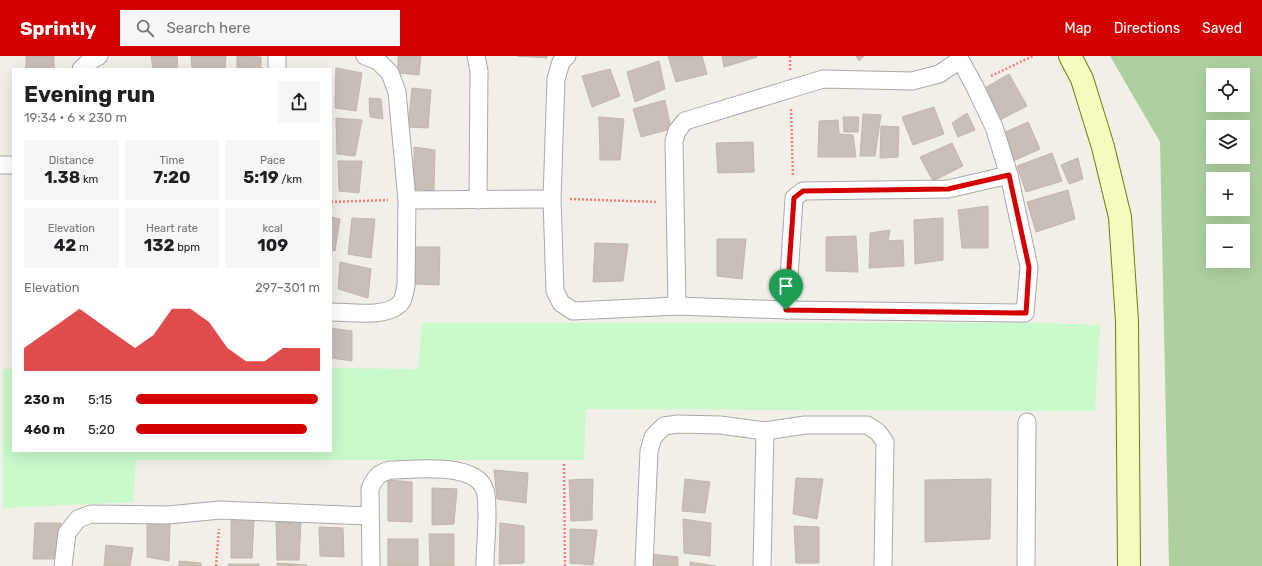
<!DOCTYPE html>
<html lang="en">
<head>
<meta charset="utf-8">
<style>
	body { margin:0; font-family:Rubik,sans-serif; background:#f6f6f6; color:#202124; height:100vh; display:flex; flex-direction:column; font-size:15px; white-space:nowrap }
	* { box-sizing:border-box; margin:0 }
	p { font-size:13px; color:#757577 }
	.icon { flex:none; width:22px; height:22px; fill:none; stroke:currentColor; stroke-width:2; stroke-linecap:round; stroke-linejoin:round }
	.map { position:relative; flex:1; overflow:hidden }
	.drawer { position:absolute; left:12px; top:12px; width:320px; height:384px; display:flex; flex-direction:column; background:#fff; border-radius:0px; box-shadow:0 4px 16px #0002 }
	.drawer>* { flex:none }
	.buttons { position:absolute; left:1206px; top:12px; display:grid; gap:8px }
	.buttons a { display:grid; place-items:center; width:44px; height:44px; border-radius:0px; background:#fff; box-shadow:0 4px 16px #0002; font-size:20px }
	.pin { position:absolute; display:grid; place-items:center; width:34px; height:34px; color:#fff; margin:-41px -17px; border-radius:50% 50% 50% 0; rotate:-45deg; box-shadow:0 0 4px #0007 }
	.pin .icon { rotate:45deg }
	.round { display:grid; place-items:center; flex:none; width:42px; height:42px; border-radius:0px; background:#f6f6f6 }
	.head { display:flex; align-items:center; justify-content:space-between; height:68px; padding:0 12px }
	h1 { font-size:22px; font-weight:700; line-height:30px }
	.stats { display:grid; grid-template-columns:repeat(3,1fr); gap:6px; height:68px; padding:4px 12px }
	.stats div { display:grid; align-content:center; border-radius:0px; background:#f6f6f6; text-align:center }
	.stats b { font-size:17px; font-weight:700 }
	.stats small { font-size:11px; font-weight:400 }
	.stats p { font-size:11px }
	.chart { height:112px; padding:8px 12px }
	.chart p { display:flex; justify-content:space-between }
	.chart svg { width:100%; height:72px; margin-top:4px; fill:#d40000; opacity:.7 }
	ul { padding:0 12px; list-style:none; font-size:13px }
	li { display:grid; grid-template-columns:64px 48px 1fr; align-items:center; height:30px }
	li i { height:10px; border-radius:5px; background:#d40000 }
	header { display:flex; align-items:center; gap:24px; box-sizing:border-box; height:56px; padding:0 20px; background:#d40000; color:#fff }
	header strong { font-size:19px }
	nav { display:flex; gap:22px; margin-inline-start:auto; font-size:14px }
	.search { width:280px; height:36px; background:#f6f6f6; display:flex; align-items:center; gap:10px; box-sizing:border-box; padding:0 14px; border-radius:0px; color:#757577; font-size:15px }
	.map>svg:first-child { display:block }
	.forest { fill:#add19e; fill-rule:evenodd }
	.park { fill:#c8facc }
	.building { fill:#c7bfb8; stroke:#c4b6ab }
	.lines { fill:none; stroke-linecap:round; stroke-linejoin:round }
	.street-casing { stroke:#a9a9a9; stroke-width:19 }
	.secondary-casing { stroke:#707d05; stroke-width:24 }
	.path { stroke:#fa8072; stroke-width:2.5; stroke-dasharray:2 2; stroke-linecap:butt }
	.street { stroke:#fff; stroke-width:17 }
	.secondary { stroke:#f7fabf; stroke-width:22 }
	.route-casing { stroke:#fff; stroke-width:8 }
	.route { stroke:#d40000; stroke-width:5 }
</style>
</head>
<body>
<header>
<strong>Sprintly</strong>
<div class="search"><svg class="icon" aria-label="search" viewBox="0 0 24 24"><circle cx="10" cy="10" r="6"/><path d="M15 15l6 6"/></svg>Search here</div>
<nav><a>Map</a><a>Directions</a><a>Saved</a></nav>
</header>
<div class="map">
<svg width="1262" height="510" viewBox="0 0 1262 510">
	<rect width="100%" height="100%" fill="#f2efe9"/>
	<path class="forest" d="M1110,0h152v510h-93l-9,-424zM1213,19h30v30h-30zM1213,71h30v30h-30zM1213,123h30v30h-30zM1213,175h30v30h-30z"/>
	<polygon class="park" points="422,267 1045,267 1100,269 1095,355 586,353 584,404 136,404 133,446 3,452 3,313 13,313 13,395 331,395 331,312 418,313"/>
	<g class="building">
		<rect x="26" y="0" width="28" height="13"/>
		<polygon points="151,0 177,0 178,13 153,13"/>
		<polygon points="191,0 226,0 225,13 192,13"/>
		<polygon points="237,0 261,1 261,13 237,13"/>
		<polygon points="398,0 421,0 419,19 398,17"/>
		<polygon points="517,0 547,0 547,2"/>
		<polygon points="668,0 702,0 707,18 676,26"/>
		<polygon points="722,0 756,0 757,1 724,11"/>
		<polygon points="856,0 864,0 859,5"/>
		<polygon points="659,5 665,33 635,46 627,16"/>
		<polygon points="336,12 362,17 356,55 335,52"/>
		<polygon points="610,13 620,40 592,51 582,20"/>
		<polygon points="1009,18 1027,50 996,66 983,33"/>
		<polygon points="412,32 431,34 428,72 408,71"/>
		<polygon points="369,42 381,43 383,63 370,61"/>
		<polygon points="665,44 671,73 641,81 633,53"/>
		<polygon points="934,51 944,78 913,89 902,61"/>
		<polygon points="967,57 975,74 958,81 952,67"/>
		<polygon points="863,58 881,59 875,100 860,100"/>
		<polygon points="599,61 624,63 620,104 600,104"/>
		<polygon points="843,61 859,61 858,76 844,76"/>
		<polygon points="336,62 362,64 355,100 337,98"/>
		<polygon points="838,64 839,78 853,79 856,101 818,101 819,65"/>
		<polygon points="1028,66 1040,93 1013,105 1003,77"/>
		<polygon points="881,70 899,71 898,101 880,102"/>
		<polygon points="753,86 754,116 718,117 716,87"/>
		<polygon points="952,87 963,110 933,125 920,101"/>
		<polygon points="414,91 435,94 434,135 414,133"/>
		<polygon points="1052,97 1062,125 1026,136 1017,110"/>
		<polygon points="1078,102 1083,123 1069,128 1061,109"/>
		<polygon points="338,105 362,105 359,137 339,135"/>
		<polygon points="1068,134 1075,163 1036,176 1027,146"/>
		<polygon points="988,150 988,192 962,192 958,154"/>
		<polygon points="331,161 340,163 335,195 331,194"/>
		<polygon points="352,162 375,163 371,202 348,198"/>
		<polygon points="943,162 943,204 915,208 914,164"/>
		<polygon points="890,174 888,185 903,184 904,210 869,212 870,177"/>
		<polygon points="856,180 858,216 826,215 826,181"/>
		<polygon points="717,183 746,183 742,223 717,220"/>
		<polygon points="595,187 628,188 623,225 593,226"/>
		<polygon points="411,191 440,191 439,229 413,228"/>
		<polygon points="340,206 371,213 368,242 338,233"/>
		<polygon points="331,272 352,275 352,305 331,302"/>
		<polygon points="494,414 528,417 526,447 497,443"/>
		<polygon points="796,422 823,423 817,463 793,458"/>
		<polygon points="593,423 592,464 571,465 569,424"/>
		<polygon points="685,423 710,426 705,457 682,455"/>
		<polygon points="991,423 990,483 925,486 925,424"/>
		<polygon points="388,424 412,426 412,466 388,465"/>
		<polygon points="432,432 457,433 454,468 432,469"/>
		<polygon points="231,463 254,464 252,502 231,502"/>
		<polygon points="683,463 711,467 710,500 684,497"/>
		<polygon points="147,466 170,468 169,505 147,501"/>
		<polygon points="276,466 301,467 299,504 277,504"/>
		<polygon points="35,467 61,467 58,503 33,503"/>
		<polygon points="500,467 524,470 524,507 499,508"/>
		<polygon points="794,470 819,471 819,507 796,507"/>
		<polygon points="319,471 343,472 344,501 320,500"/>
		<polygon points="570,473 597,474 593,509 570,507"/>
		<polygon points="429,478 454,478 454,510 430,510"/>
		<rect x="388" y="483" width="30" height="27"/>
		<polygon points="106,489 133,492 130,510 104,510"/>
		<polygon points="651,498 678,501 678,510 651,510"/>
		<polygon points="179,505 201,507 201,510 179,510"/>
		<polygon points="690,506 716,510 690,510"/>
		<polygon points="277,507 307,509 277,510"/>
		<polygon points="228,508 259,508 259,510 229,510"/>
	</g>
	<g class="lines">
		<defs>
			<g id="street">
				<polyline points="476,0 479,15 478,144"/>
				<polyline points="567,0 561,6 556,23 552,143 555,235 561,247 573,255 677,250 787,254 1025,257 1029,211 1009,119 994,71 974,29 958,0"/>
				<polyline points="81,13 90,5 99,0"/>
				<polyline points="277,13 277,0"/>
				<polyline points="0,109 13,109"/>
				<polyline points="407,144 552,143"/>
				<polyline points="677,250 674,85 677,75 685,65 823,23 912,25 939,18 960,4"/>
				<polyline points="787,254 794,142 803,135 948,133 1009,119"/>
				<path d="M331,256c20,0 59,7 71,-11 2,-4 3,-11 4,-15l1,-86 -10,-108 -7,-19 -12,-12 -13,-5"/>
				<polyline points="63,510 67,477 78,463 91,458 168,459 220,454 369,460"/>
				<path d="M371,510l-1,-77c4,-11 9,-16 20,-19 24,0 92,-10 96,25 3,23 -1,48 -1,71"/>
				<polyline points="644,510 649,395 653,381 664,370 678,368 720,369 765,375 805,369 867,369 878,376 885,386 883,510"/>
				<polyline points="762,510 765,375"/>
				<polyline points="1026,510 1027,366"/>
			</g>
			<polyline id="secondary" points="1070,0 1082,23 1103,91 1120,161 1127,265 1129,510"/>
		</defs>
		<use href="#street" class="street-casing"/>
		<use href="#secondary" class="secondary-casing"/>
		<g class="path">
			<polyline points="790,14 790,0"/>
			<polyline points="991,20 1033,0"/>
			<polyline points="791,53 793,120"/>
			<polyline points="570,143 657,146"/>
			<polyline points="331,146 388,144"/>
			<polyline points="564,408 565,510"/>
			<polyline points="216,510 219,473"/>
		</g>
		<use href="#street" class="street"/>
		<use href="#secondary" class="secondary"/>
	</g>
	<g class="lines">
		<defs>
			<polygon id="route" points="1009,119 1029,211 1026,257 786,254 794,142 803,135 948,133"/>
		</defs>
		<use href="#route" class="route-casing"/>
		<use href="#route" class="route"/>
	</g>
</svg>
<div class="buttons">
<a><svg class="icon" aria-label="locate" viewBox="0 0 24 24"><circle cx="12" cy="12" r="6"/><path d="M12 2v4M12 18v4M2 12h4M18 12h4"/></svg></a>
<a><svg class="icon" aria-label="layers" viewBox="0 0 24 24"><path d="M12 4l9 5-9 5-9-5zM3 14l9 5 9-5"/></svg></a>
<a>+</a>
<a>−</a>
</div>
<div class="pin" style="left:786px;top:254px;background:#1e9e55"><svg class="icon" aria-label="arrive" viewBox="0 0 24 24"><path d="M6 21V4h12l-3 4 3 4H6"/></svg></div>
<section class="drawer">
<div class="head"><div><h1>Evening run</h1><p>19:34 · 6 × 230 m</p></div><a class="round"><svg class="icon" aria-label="share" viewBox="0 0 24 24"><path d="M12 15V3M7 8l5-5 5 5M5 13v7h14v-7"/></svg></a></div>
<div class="stats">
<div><p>Distance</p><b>1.38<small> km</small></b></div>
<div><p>Time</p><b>7:20</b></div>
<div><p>Pace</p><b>5:19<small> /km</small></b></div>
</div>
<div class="stats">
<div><p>Elevation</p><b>42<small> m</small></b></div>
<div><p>Heart rate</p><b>132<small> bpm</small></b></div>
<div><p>kcal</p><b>109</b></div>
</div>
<div class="chart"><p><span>Elevation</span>297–301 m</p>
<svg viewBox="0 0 160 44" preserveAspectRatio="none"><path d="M0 44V30L10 22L20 14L30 6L40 14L50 22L60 30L70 22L80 6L90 6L100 14L110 30L120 38L130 38L140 30L150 30L160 30V44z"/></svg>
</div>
<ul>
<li><b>230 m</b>5:15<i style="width:99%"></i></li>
<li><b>460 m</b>5:20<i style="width:93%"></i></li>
</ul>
</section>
</div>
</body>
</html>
